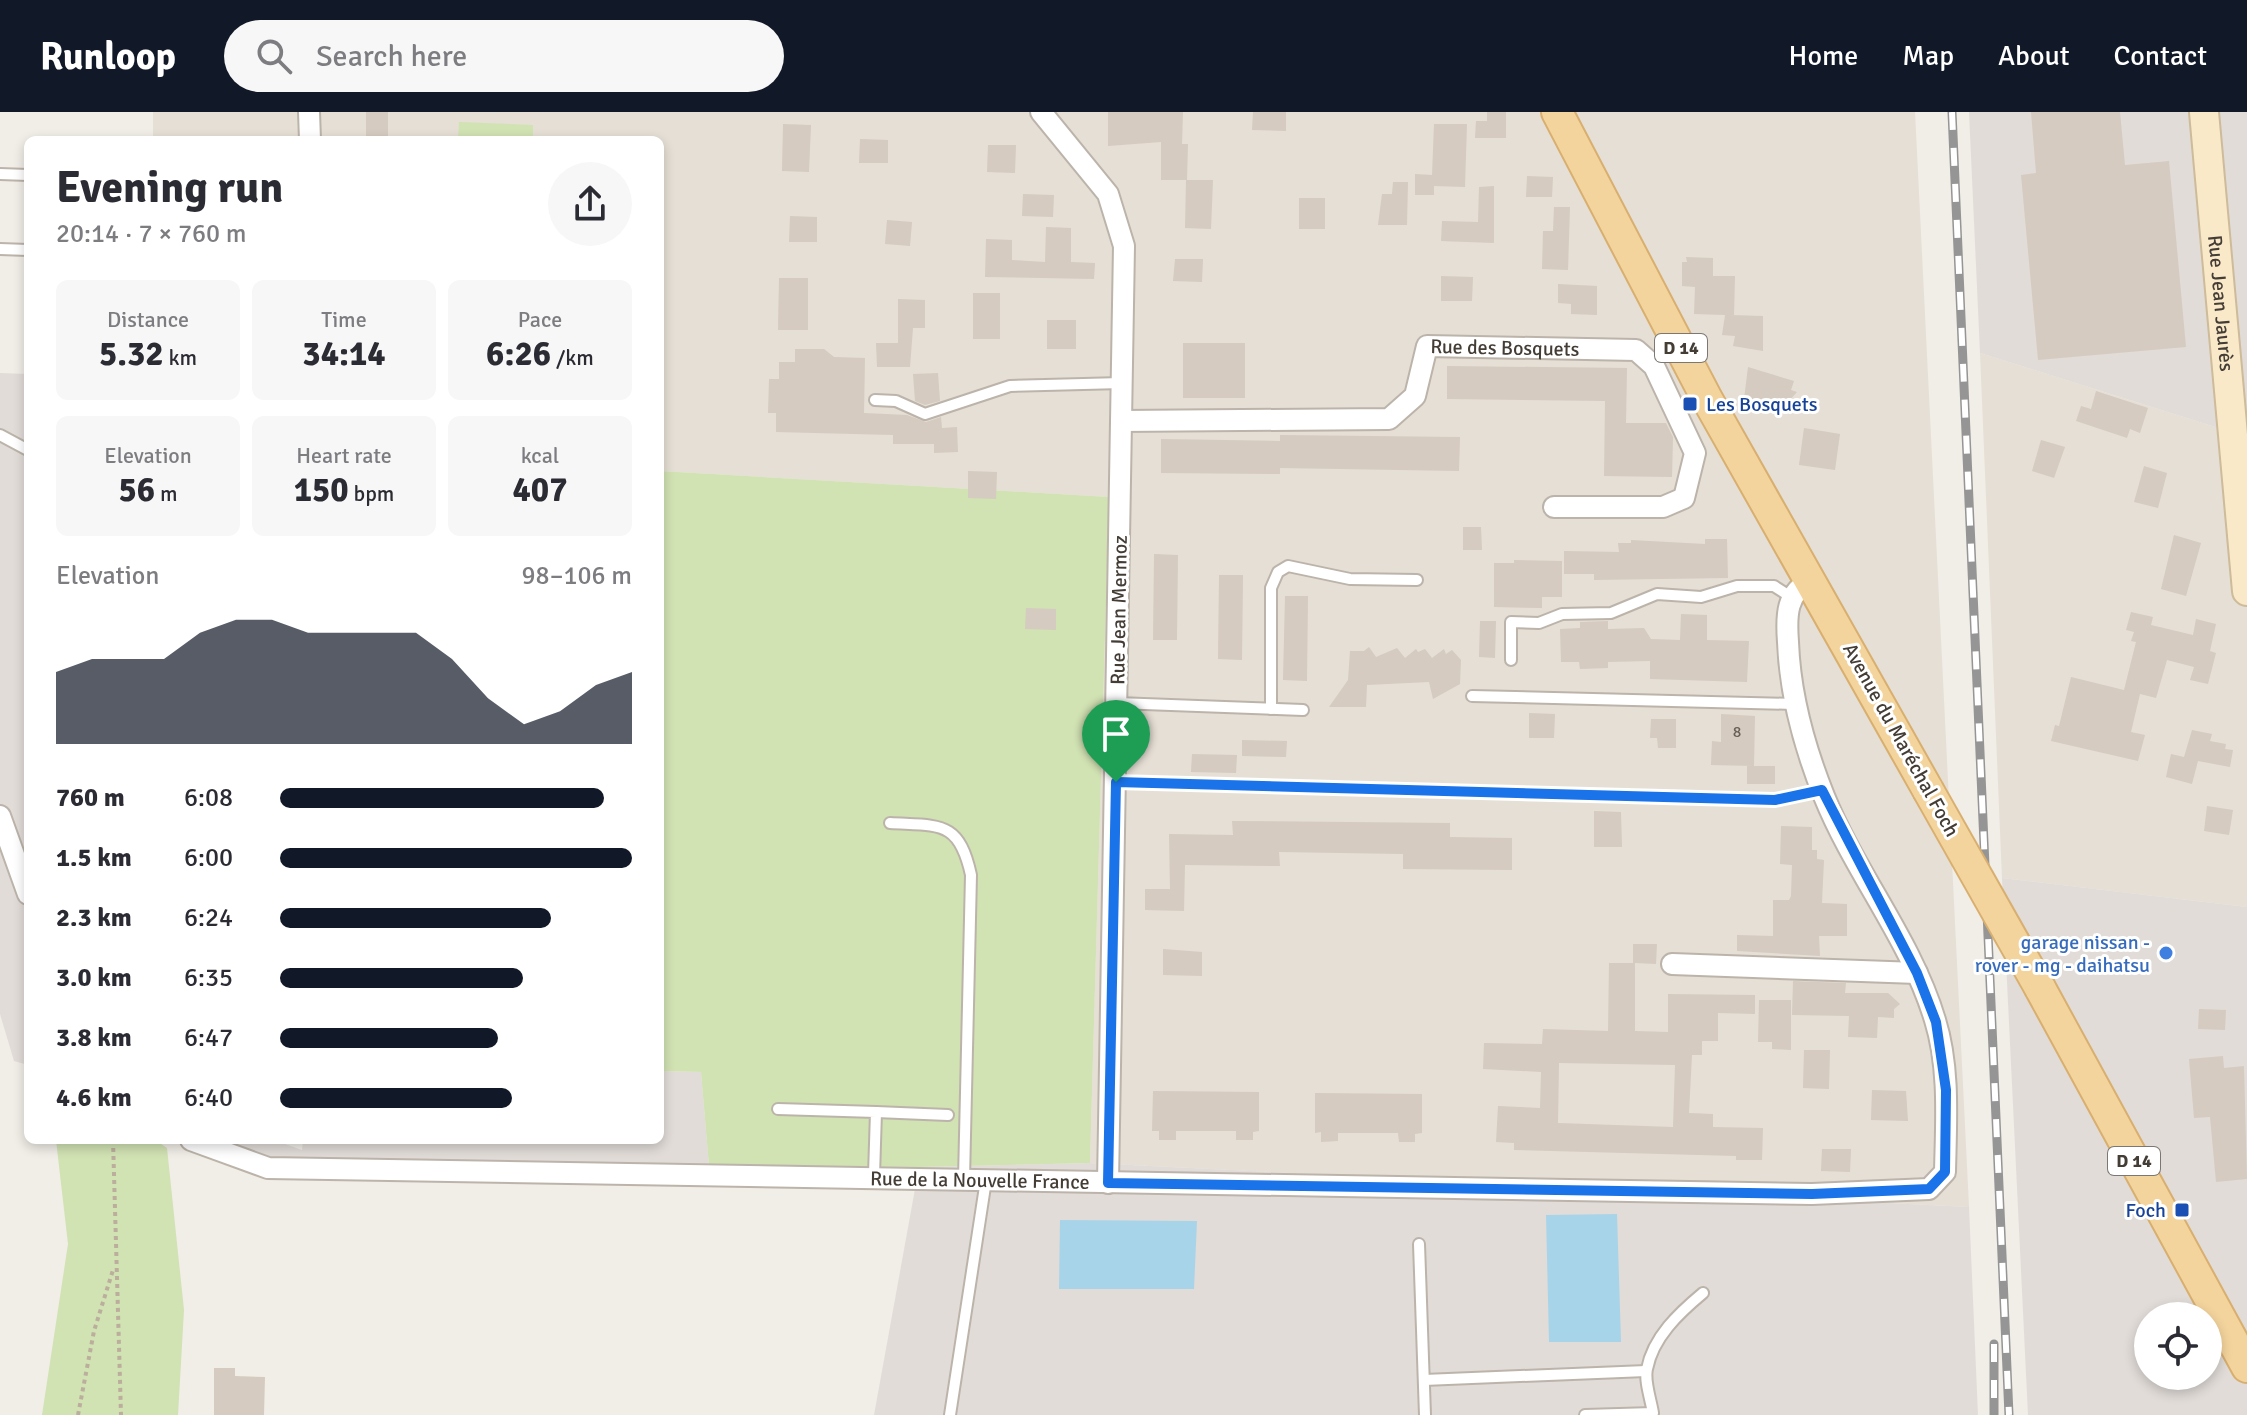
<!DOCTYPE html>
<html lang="en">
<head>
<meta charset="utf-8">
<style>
	body { margin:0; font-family:Signika,sans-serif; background:#f7f7f7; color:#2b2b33; height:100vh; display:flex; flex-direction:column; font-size:30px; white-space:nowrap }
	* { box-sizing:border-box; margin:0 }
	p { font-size:26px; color:#7c7c81 }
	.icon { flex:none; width:44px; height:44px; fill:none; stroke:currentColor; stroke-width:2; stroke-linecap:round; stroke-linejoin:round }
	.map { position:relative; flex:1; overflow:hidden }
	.sheet { position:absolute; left:24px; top:24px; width:640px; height:1008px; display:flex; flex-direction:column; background:#fff; border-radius:12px; box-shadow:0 4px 12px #0003 }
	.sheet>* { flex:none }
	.fabs { position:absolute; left:2134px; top:1190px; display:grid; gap:16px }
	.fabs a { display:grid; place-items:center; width:88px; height:88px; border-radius:50%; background:#fff; box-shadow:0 4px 12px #0003; font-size:40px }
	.pin { position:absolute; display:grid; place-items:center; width:68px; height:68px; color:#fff; margin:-82px -34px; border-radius:50% 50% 50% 0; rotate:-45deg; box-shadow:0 0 8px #0007 }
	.pin .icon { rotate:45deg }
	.round { display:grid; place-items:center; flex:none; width:84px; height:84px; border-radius:42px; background:#f7f7f7 }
	.head { display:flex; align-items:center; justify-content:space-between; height:136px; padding:0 32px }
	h1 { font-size:44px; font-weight:700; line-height:60px }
	.figures { display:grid; grid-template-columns:repeat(3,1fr); gap:12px; height:136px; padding:8px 32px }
	.figures div { display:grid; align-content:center; border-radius:12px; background:#f7f7f7; text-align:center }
	.figures b { font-size:34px; font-weight:700 }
	.figures small { font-size:22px; font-weight:400 }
	.figures p { font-size:22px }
	.chart { height:224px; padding:16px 32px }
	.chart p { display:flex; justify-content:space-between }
	.chart svg { width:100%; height:144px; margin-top:8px; fill:#111827; opacity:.7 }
	ul { padding:0 32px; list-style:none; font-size:26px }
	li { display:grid; grid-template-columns:128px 96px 1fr; align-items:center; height:60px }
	li i { height:20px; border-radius:10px; background:#111827 }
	header { display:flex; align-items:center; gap:48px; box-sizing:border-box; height:112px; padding:0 40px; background:#111827; color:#fff }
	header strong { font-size:38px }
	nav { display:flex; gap:44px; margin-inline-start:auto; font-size:28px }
	.search { width:560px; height:72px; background:#f7f7f7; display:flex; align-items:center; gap:20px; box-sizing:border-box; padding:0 28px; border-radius:44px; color:#7c7c81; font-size:30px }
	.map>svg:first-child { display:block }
	.residential { fill:#e5dfd5 }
	.industrial { fill:#e1dcd8; fill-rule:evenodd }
	.green { fill:#d1e2b3 }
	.water { fill:#a8d4e9 }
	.building { fill:#d5cbc0; fill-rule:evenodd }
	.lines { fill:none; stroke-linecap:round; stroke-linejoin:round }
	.service-casing { stroke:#bcb4aa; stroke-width:14 }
	.minor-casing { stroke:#bcb4aa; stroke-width:24 }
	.secondary-casing { stroke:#cdbb9a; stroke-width:32 }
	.primary-casing { stroke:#d8af6f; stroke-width:34 }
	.path { stroke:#bcae9d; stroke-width:4; stroke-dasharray:4 4; stroke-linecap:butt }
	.service { stroke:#fff; stroke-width:10 }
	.minor { stroke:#fff; stroke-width:20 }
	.secondary { stroke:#f9e9c9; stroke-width:28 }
	.primary { stroke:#f4d49d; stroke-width:30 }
	.rail-casing { stroke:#959595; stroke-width:9 }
	.rail { stroke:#fff; stroke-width:6; stroke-dasharray:18; stroke-linecap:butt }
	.primary-bridge-casing { stroke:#d8af6f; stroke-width:34; stroke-linecap:butt }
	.primary-bridge { stroke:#f4d49d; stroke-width:30 }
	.route-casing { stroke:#fff; stroke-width:16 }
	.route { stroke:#1a73e8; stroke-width:10 }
	.transit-dot { fill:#1a4fb4; stroke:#fff; stroke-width:3 }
	.shop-dot { fill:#3f7fe0; stroke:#fff; stroke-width:3 }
	.labels { text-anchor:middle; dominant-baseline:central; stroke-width:6; stroke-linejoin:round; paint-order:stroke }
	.number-label { font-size:16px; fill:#686058 }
	.shield { fill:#fff; stroke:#7c7772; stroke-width:2 }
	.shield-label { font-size:18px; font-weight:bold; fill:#443d36 }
	.street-label { font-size:20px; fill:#443d36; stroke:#fff }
	.transit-label { font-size:20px; fill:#164399; stroke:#fff; text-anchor:start }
	.shop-label { font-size:20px; fill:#366cbe; stroke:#fff; text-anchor:end }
</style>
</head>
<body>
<header>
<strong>Runloop</strong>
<div class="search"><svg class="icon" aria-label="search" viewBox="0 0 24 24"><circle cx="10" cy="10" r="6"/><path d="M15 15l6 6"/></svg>Search here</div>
<nav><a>Home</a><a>Map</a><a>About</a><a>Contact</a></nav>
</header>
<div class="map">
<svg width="2247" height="1303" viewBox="0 0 2247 1303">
	<rect width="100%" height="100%" fill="#f1ede7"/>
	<g class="residential">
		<polygon points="153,0 1915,0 1969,1095 1090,1051 1109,385 660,359 660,28 153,28"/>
		<polygon points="1980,241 2247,325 2247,795 2002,766"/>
	</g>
	<g class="industrial">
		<polygon points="1969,0 2247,0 2247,325 1980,241"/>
		<polygon points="0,261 28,262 28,953 14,949 0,902"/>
		<path d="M2002,766l245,29v508h-219zM2148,1204h60v60h-60z"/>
		<polygon points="660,959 701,960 709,1054 243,1056 187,1028 274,1028 302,1038 303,1028 660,1028"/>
		<polygon points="1090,1051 1969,1095 1978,1303 874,1303 919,1055"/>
	</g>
	<g class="green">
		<polygon points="459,10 533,13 533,28 458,28"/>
		<polygon points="660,359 1109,385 1090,1051 919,1055 709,1054 701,960 660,959"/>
		<polygon points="56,1028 155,1028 167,1036 184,1198 178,1303 42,1303 68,1132"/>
	</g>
	<g class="water">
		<polygon points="1617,1102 1621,1230 1549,1230 1546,1103"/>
		<polygon points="1060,1108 1197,1109 1194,1177 1059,1177"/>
	</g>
	<g class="building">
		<rect x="366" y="0" width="22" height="28"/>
		<polygon points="1108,0 1183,0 1182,32 1188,32 1187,68 1213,68 1211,117 1185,116 1186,68 1161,68 1161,30 1108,34"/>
		<polygon points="1253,0 1286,0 1286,19 1252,18"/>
		<polygon points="1487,0 1506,0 1506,26 1475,26 1476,9 1487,9"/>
		<polygon points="2031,0 2120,0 2125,53 2169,49 2186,235 2038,248 2021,63 2036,61"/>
		<polygon points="783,12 811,13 809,60 782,59"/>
		<polygon points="1434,12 1467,12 1465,75 1434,74 1434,83 1415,83 1415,62 1432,63"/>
		<polygon points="860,27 888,28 888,51 859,51"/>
		<polygon points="988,33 1016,33 1015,61 987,60"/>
		<polygon points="1527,64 1553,65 1552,85 1526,85"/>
		<polygon points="1393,70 1408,70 1407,113 1378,113 1382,82 1392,82"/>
		<polygon points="1494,74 1494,131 1441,129 1442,109 1478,110 1479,75"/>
		<polygon points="1023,82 1054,83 1053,105 1022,104"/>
		<rect x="1299" y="86" width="26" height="31"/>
		<polygon points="1554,95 1570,95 1568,158 1542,157 1543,119 1553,119"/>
		<polygon points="790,104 817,105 817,130 789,130"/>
		<polygon points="887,108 912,110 910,134 885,132"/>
		<polygon points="1046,115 1071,116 1071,150 1095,151 1094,167 985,165 986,127 1012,128 1012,148 1045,150"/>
		<polygon points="1686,145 1713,146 1713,164 1735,164 1734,203 1729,203 1763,204 1763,239 1733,234 1735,224 1722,223 1725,203 1694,202 1695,175 1682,174 1682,150 1687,150"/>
		<polygon points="1175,147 1203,147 1202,170 1173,169"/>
		<polygon points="1441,164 1473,165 1472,189 1441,189"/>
		<polygon points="779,166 808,166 808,218 778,218"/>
		<polygon points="1558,172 1597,174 1597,203 1571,202 1571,192 1558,191"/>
		<rect x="973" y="181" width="27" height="46"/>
		<polygon points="898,187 925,188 925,216 913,216 910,255 877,255 876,231 898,231"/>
		<rect x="1047" y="208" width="29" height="29"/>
		<rect x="1183" y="231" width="62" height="55"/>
		<polygon points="795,237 824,237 834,245 865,246 864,301 907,303 926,310 941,305 942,316 957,315 958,340 934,341 934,332 893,332 893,323 776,320 776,301 768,301 769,267 779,267 779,250 795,250"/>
		<polygon points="1447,254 1627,256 1626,311 1666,311 1673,325 1672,365 1604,364 1605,289 1447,287"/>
		<polygon points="1748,255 1794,269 1791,278 1797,280 1778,301 1767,290 1744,287"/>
		<polygon points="938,261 940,289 925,293 915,289 913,262"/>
		<polygon points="2096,279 2148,296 2140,321 2130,317 2127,326 2076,309 2081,294 2091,297"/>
		<polygon points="1804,316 1840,322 1835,358 1799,353"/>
		<polygon points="1280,323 1460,325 1459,359 1280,356 1280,362 1161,361 1161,327 1280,329"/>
		<polygon points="2041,328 2065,335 2054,366 2032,359"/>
		<polygon points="2144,354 2167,361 2158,396 2134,390"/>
		<polygon points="968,359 997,360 996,387 968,386"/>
		<polygon points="1463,415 1481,415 1482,438 1463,438"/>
		<polygon points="2174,423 2201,431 2186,484 2161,477"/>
		<polygon points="1705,427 1727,427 1728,466 1594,468 1594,462 1564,462 1564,439 1619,440 1618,431 1631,431 1631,428 1705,432"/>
		<polygon points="1154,442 1178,443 1177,528 1153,528"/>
		<polygon points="1514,448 1562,449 1562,485 1542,485 1542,496 1494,495 1494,451 1514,451"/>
		<polygon points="1219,463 1243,463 1242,548 1218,547"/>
		<polygon points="1285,484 1308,484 1307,569 1283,568"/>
		<polygon points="1026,496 1056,497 1056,518 1025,517"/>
		<polygon points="2131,500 2153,505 2151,513 2193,523 2196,507 2216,512 2210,539 2216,541 2208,572 2190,568 2194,555 2167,548 2156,586 2140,582 2131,620 2145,623 2138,649 2051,629 2055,613 2059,614 2071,565 2124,578 2136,530 2131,529 2134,520 2126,518"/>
		<polygon points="1681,502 1707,503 1707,528 1749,529 1747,570 1650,567 1650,549 1608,550 1608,556 1580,557 1579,550 1561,550 1560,517 1580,516 1580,510 1608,509 1608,517 1644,516 1651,527 1680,528"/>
		<polygon points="1480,509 1496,509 1495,546 1479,545"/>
		<polygon points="1369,535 1376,545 1397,536 1405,546 1416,537 1418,540 1425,537 1432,546 1444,537 1446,542 1452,538 1461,548 1460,572 1433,587 1429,570 1367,573 1366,595 1329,595 1348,568 1350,539 1364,539"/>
		<polygon points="1529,601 1555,602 1554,626 1529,626"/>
		<polygon points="1721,602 1755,604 1754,654 1711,653 1712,629 1721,630"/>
		<polygon points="1651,607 1676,607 1676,636 1658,636 1657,626 1650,626"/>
		<polygon points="2192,618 2212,622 2210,629 2226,632 2225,637 2233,638 2230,655 2198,649 2192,672 2166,665 2171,642 2184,645"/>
		<polygon points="1242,628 1287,629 1286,645 1242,644"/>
		<polygon points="1192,642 1237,643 1236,661 1191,660"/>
		<rect x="1747" y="654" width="28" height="18"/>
		<polygon points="2207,694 2233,698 2229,723 2204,719"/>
		<polygon points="1594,699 1621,700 1622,735 1594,735"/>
		<polygon points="1232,709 1450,711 1450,725 1512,726 1512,758 1403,757 1403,742 1279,740 1280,754 1185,753 1184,799 1145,798 1145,777 1170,777 1169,722 1233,723"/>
		<polygon points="1781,714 1812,715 1812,738 1817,738 1817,747 1824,748 1822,791 1847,792 1847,824 1819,824 1820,844 1737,839 1737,823 1773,824 1773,788 1789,788 1791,784 1792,753 1780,752"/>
		<path d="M1633,832h24l-1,20 -21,-1v68l33,1v-38l87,1v19l-37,-1v28h-16v14h-10l-3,58 24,1v13l50,1 -1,32h-26v-4l-222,-6v-7l-18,-1 2,-36 42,2 1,-36 -58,-3 1,-26 58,1 1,-15 65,2 1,-68h24zM1559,951l116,2 -2,62 -115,-4z"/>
		<polygon points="1163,837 1202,840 1202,864 1163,863"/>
		<polygon points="1793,869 1846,871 1845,881 1888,881 1900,892 1894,897 1894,906 1878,905 1877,926 1848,925 1849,904 1792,903"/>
		<polygon points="1759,888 1791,888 1791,938 1772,937 1772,930 1758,930"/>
		<polygon points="2199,897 2226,898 2225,918 2198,917"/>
		<polygon points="1804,938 1830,938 1829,977 1803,976"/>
		<polygon points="2223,944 2224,956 2244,954 2247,1067 2216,1070 2210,1005 2194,1006 2189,947"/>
		<polygon points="1872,978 1906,979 1908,1009 1871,1008"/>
		<polygon points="1153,979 1259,980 1259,1019 1253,1020 1253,1028 1236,1028 1236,1019 1176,1019 1176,1028 1159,1028 1159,1019 1152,1019"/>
		<polygon points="1315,981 1422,982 1422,1021 1415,1022 1415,1030 1399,1030 1398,1021 1338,1021 1338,1029 1321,1030 1321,1020 1315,1021"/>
		<polygon points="1822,1037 1851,1037 1850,1060 1821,1059"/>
		<polygon points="214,1256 235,1256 235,1264 265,1265 264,1303 214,1303"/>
	</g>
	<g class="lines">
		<defs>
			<g id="service">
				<polyline points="0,62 28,63"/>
				<polyline points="0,137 28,138"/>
				<polyline points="875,288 896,289 925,302 1010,274 1122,271"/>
				<polyline points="0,323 28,338"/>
				<polyline points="1511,548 1511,510 1539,511 1562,502 1611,501 1657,482 1701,485 1737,474 1774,474 1791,485"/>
				<polyline points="1472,584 1794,592"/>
				<polyline points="1117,591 1303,598"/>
				<polyline points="1271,597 1271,476 1278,460 1288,454 1350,467 1417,468"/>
				<polyline points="1116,670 1775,688 1822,678"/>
				<path d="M890,711c50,3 69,-3 81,52l-7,304"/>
				<polyline points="778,997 876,1000 874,1063"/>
				<polyline points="876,1000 948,1003"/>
				<polyline points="1419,1132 1425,1303"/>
				<polyline points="1424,1268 1646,1259"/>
				<polyline points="950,1303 986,1068"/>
				<path d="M1585,1303l68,-2c-2,-13 -9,-32 -6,-44 6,-32 32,-56 56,-76"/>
			</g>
			<g id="minor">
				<polyline points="309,0 310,28"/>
				<polyline points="1041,0 1108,82 1124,134 1108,1071"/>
				<path id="s1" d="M1121,309l268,-2 26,-23 12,-50 209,4 18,16 41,87 -11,45 -21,9h-109"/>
				<polyline points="0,704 28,782"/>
				<polyline points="1672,852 1917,861"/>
				<path id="s2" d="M191,1028l77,28 1544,26 117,-5 16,-17c1,-50 5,-104 -10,-152 -24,-80 -80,-147 -111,-224 -20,-50 -34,-100 -36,-154 -2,-26 -2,-50 24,-62"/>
			</g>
			<g id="secondary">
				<path id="s3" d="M2204,0l43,479"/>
			</g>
			<g id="primary">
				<polyline points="1557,0 1707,287 1928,678"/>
				<polyline points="2040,876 2247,1255"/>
			</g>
		</defs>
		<use href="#service" class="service-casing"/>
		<use href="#minor" class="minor-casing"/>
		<use href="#secondary" class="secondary-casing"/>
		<use href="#primary" class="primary-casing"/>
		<g class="path">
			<polyline points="113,1028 121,1303"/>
			<polyline points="78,1303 94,1219 113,1158"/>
		</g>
		<use href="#service" class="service"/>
		<use href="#minor" class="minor"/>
		<use href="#secondary" class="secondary"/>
		<use href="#primary" class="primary"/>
		<defs>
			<g id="rail">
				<polyline points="1952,0 2009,1303"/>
				<polyline points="1994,1232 1994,1303"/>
			</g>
		</defs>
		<use href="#rail" class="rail-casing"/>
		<use href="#rail" class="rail"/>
		<defs>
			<polyline id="primary-bridge" points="1928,678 2040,876"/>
		</defs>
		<use href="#primary-bridge" class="primary-bridge-casing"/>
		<use href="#primary-bridge" class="primary-bridge"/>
	</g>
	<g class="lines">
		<defs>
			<polygon id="route" points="1116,670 1775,688 1822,678 1917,861 1936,910 1946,978 1945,1060 1929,1077 1812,1082 1108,1071"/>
		</defs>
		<use href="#route" class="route-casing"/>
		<use href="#route" class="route"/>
	</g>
	<g class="transit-dot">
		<rect x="1682" y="284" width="16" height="16" rx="4"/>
		<rect x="2174" y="1090" width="16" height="16" rx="4"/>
	</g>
	<circle class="shop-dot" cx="2166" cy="841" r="8"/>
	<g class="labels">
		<g class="number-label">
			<text x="1737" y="620">8</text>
		</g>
		<g class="shield">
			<rect x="1655" y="222" width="52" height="28" rx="6"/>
			<rect x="2108" y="1035" width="52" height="28" rx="6"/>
		</g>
		<g class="shield-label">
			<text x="1681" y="236">D 14</text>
			<text x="2134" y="1049">D 14</text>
		</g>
		<g class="street-label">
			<text stroke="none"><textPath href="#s3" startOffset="192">Rue Jean Jaurès</textPath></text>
			<text stroke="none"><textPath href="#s1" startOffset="432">Rue des Bosquets</textPath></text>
			<text transform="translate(1119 498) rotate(-89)">Rue Jean Mermoz</text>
			<text transform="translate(1901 628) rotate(61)">Avenue du Maréchal Foch</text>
			<text stroke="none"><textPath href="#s2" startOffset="794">Rue de la Nouvelle France</textPath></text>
		</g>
		<g class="transit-label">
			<text x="1706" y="292">Les Bosquets</text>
			<text x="2166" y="1098" text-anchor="end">Foch</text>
		</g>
		<g class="shop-label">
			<text x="2150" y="830">garage nissan -<tspan x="2150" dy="23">rover - mg - daihatsu</tspan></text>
		</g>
	</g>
</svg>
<div class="fabs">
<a><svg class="icon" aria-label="locate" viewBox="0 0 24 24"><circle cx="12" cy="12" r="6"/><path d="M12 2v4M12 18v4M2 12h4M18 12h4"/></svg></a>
</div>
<div class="pin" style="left:1116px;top:670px;background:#1e9e55"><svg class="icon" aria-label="arrive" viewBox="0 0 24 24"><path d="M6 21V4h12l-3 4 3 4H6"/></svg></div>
<section class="sheet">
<div class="head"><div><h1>Evening run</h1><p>20:14 · 7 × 760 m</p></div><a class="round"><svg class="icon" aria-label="share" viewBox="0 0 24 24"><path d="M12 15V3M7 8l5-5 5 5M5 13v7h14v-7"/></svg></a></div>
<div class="figures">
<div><p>Distance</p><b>5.32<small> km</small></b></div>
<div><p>Time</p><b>34:14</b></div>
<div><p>Pace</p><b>6:26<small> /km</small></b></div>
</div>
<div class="figures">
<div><p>Elevation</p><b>56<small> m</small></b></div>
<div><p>Heart rate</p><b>150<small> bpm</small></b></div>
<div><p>kcal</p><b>407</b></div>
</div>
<div class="chart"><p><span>Elevation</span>98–106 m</p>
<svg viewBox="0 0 160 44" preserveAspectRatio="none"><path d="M0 44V22L10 18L20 18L30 18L40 10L50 6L60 6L70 10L80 10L90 10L100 10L110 18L120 30L130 38L140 34L150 26L160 22V44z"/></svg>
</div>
<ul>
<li><b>760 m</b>6:08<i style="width:92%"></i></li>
<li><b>1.5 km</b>6:00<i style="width:100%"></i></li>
<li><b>2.3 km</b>6:24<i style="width:77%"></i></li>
<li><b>3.0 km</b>6:35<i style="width:69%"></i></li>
<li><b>3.8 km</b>6:47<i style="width:62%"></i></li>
<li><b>4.6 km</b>6:40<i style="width:66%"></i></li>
</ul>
</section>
</div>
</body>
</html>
